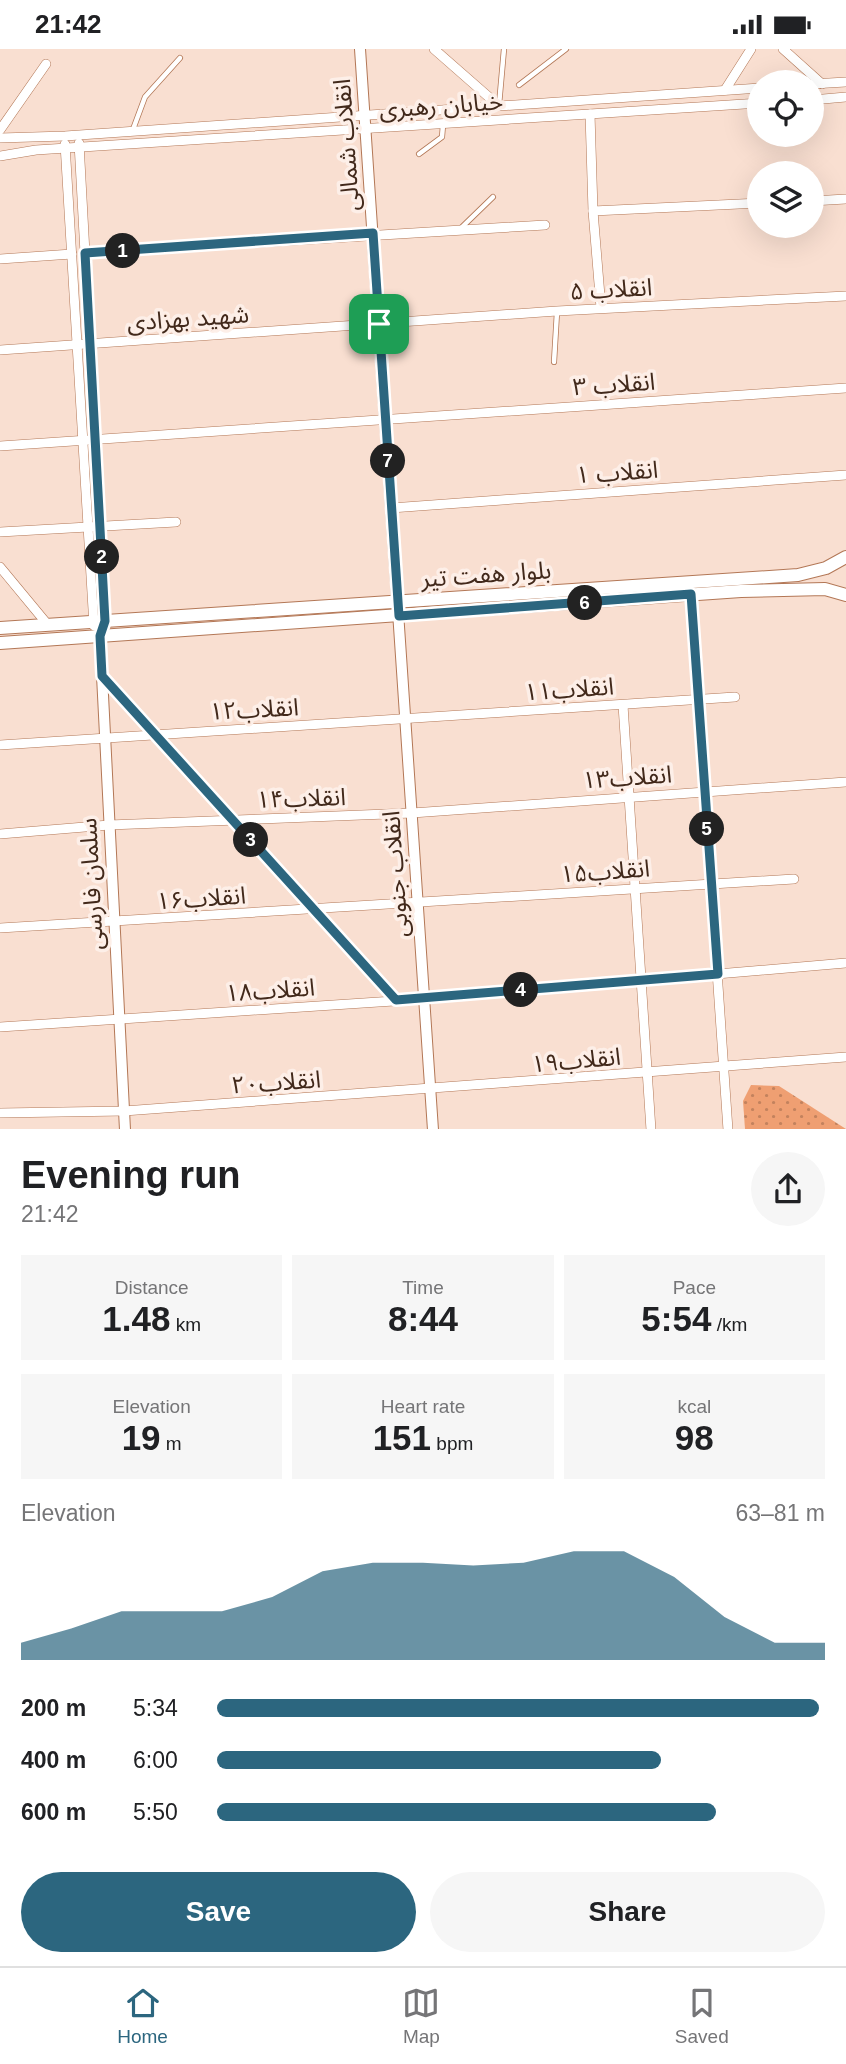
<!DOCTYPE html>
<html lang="en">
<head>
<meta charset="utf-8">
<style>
	body { margin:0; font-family:Helvetica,"Noto Sans Arabic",sans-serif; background:#f6f6f6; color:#202124; height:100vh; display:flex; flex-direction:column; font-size:26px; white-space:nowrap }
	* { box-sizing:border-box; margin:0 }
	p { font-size:23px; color:#757577 }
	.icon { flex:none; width:38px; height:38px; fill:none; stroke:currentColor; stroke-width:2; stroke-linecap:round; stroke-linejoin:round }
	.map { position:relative; height:1080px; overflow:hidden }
	.panel { display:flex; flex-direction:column; background:#fff; flex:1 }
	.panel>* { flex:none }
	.fabs { position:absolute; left:747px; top:21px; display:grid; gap:14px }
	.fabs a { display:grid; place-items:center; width:77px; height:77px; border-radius:50%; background:#fff; box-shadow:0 7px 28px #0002; font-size:35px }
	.pin { position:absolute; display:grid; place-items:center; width:60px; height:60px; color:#fff; margin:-30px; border-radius:14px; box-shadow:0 4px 10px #0006 }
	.km { position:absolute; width:35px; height:35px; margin:-18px; border-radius:50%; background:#222; color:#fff; font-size:19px; line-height:35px; text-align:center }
	.round { display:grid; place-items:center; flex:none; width:74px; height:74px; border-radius:37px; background:#f6f6f6 }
	.head { display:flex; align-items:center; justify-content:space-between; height:119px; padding:0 21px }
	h1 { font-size:38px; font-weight:600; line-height:52px }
	.metrics { display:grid; grid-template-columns:repeat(3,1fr); gap:10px; height:119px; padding:7px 21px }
	.metrics div { display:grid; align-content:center; border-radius:0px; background:#f6f6f6; text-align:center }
	.metrics b { font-size:35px; font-weight:600 }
	.metrics small { font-size:19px; font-weight:400 }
	.metrics p { font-size:19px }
	.chart { height:196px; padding:14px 21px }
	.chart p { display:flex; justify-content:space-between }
	.chart svg { width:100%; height:126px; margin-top:7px; fill:#2c667f; opacity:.7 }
	.action { display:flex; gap:14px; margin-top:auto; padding:14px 21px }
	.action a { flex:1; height:80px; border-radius:42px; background:#2c667f; color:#fff; font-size:28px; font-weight:600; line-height:80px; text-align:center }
	.action a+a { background:#f6f6f6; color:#202124 }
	ul { padding:0 21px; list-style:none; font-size:23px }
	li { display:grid; grid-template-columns:112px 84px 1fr; align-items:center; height:52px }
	li i { height:18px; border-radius:9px; background:#2c667f }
	.status { display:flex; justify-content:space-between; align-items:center; height:49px; padding:0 35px; background:#fff; direction:ltr }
	.status svg { height:19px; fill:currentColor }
	.tabs { display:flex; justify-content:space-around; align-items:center; height:98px; border-top:2px solid #e0e0e0; background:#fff; font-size:19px; color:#757577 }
	.tabs a { display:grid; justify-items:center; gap:4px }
	.tabs .current { color:#2c667f }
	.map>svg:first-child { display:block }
	.grass { fill:url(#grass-dots) }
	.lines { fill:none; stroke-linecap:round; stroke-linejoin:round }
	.service-casing { stroke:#b37756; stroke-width:6 }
	.minor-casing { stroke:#b37756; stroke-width:10 }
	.tertiary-casing { stroke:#b37756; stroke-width:12 }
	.secondary-casing { stroke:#b37756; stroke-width:14 }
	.service { stroke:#fff; stroke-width:4.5 }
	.minor { stroke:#fff; stroke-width:9 }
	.tertiary { stroke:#fff; stroke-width:10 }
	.secondary { stroke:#fff; stroke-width:12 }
	.route-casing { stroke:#fff; stroke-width:14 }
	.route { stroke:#2c667f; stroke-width:9 }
	.labels { text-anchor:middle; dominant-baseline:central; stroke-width:7; stroke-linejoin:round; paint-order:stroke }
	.street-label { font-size:24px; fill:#42291b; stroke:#fdefe8 }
</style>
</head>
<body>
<div class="status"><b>21:42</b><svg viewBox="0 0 49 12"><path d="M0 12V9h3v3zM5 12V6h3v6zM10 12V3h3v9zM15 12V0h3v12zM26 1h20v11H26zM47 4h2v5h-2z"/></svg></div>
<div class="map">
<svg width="846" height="1081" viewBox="0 0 846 1081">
	<defs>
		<pattern id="grass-dots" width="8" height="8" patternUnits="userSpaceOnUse" patternTransform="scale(1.75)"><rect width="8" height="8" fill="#ef9f72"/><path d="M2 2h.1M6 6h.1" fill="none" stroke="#c3825d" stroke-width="1.8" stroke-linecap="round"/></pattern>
	</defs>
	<rect width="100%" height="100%" fill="#f9dfd1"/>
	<polygon class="grass" points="751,1036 779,1037 846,1080 745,1080 743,1052"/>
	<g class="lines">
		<defs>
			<g id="service">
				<polyline points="519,36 566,0"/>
				<polyline points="499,56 504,0"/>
				<polyline points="132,83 145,48 180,9"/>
				<polyline points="419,105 442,88 443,76"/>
				<polyline points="460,180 493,148"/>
				<polyline points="554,313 557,263"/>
			</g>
			<g id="minor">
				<polyline points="434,0 499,57"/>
				<polyline points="783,0 822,35"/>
				<polyline points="812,35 846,33"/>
				<polyline points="725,41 751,0"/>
				<polyline points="812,51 846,48"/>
				<polyline points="590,65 593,162 601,259"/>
				<polyline points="0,81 46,15"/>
				<polyline points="0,89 65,87 760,39"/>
				<polyline points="79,94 105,572 100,587"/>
				<polyline points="65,95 94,577"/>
				<polyline points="0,107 36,101 760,54"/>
				<polyline points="812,152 846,150"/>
				<polyline points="593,162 760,154"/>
				<polyline points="85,204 545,176"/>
				<polyline points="0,210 72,205"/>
				<polyline points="0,301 557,262 846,247"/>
				<polyline points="0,397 846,339"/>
				<polyline points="391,459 846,426"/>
				<polyline points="0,483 176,473"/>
				<polyline points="0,518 48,576"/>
				<polyline points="691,546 728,1081"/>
				<polyline points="102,627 396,951"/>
				<polyline points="623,656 651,1081"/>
				<polyline points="0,696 735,648"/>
				<polyline points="0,785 109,776 412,764 846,733"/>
				<polyline points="0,879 794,830"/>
				<polyline points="0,978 424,950 846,914"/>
				<polyline points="0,1064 124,1062 846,1008"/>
			</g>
			<g id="tertiary">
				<polyline points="360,0 433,1081"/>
				<polyline points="100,587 125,1081"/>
			</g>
			<g id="secondary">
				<polyline points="0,579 798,526 826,519 846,508"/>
				<polyline points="0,594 741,542 825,540 846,546"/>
			</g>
		</defs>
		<use href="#service" class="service-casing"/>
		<use href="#minor" class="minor-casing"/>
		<use href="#tertiary" class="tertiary-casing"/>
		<use href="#secondary" class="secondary-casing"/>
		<use href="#service" class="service"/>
		<use href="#minor" class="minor"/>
		<use href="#tertiary" class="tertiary"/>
		<use href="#secondary" class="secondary"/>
	</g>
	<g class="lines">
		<defs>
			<polygon id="route" points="373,184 399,567 691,545 718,925 396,951 102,627 100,587 105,572 85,204"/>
		</defs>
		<use href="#route" class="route-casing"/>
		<use href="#route" class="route"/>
	</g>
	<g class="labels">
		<g class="street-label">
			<text transform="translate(441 56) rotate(-4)">خیابان رهبری</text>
			<text transform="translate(346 96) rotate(-94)">انقلاب شمالی</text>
			<text transform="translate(611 240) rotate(-3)">انقلاب ۵</text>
			<text transform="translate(188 269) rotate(-4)">شهید بهزادی</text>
			<text transform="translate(614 335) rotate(-4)">انقلاب ۳</text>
			<text transform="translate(617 423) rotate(-4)">انقلاب ۱</text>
			<text transform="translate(486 525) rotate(-4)">بلوار هفت تیر</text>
			<text transform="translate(569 640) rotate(-4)">انقلاب۱۱</text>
			<text transform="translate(254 660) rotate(-3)">انقلاب۱۲</text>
			<text transform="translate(627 728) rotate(-4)">انقلاب۱۳</text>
			<text transform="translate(301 749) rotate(-2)">انقلاب۱۴</text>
			<text transform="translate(605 822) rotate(-4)">انقلاب۱۵</text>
			<text transform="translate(395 825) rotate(-94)">انقلاب جنوبی</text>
			<text transform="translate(91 835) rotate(-93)">سلمان فارسی</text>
			<text transform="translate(201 849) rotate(-4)">انقلاب۱۶</text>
			<text transform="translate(270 941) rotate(-4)">انقلاب۱۸</text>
			<text transform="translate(576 1011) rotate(-5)">انقلاب۱۹</text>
			<text transform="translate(276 1033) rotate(-4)">انقلاب۲۰</text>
		</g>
	</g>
</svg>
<div class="fabs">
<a><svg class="icon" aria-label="locate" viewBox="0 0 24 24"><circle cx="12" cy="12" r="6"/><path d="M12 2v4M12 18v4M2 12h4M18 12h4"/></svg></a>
<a><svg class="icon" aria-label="layers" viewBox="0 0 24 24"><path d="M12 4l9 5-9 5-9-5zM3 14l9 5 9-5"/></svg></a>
</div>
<div class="pin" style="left:379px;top:275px;background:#1e9e55"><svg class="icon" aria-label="arrive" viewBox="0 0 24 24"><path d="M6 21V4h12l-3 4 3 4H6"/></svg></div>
<b class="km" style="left:123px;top:202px">1</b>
<b class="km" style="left:102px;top:508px">2</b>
<b class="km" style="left:251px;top:791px">3</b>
<b class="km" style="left:521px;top:941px">4</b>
<b class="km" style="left:707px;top:780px">5</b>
<b class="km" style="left:585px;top:554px">6</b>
<b class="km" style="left:388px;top:412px">7</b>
</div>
<section class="panel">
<div class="head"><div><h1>Evening run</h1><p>21:42</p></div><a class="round"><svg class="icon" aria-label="share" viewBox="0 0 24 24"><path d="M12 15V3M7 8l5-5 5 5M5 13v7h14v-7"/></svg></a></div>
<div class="metrics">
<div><p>Distance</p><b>1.48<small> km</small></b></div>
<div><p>Time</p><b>8:44</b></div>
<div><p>Pace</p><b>5:54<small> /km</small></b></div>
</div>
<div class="metrics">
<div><p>Elevation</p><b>19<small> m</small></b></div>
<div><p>Heart rate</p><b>151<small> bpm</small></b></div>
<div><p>kcal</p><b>98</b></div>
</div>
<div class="chart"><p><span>Elevation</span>63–81 m</p>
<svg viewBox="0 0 160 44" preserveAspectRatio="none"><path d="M0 44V38L10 33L20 27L30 27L40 27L50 22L60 13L70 10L80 10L90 11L100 10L110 6L120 6L130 15L140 29L150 38L160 38V44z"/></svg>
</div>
<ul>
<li><b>200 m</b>5:34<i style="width:99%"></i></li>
<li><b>400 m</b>6:00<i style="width:73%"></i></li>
<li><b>600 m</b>5:50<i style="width:82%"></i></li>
</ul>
<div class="action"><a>Save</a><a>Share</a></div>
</section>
<nav class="tabs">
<a class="current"><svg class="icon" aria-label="home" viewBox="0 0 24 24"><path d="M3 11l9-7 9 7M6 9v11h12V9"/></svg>Home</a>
<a><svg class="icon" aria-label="map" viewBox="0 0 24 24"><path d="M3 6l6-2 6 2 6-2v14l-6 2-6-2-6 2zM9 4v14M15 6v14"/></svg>Map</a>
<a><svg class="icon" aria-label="saved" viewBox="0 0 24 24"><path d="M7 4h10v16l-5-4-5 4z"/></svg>Saved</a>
</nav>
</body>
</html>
